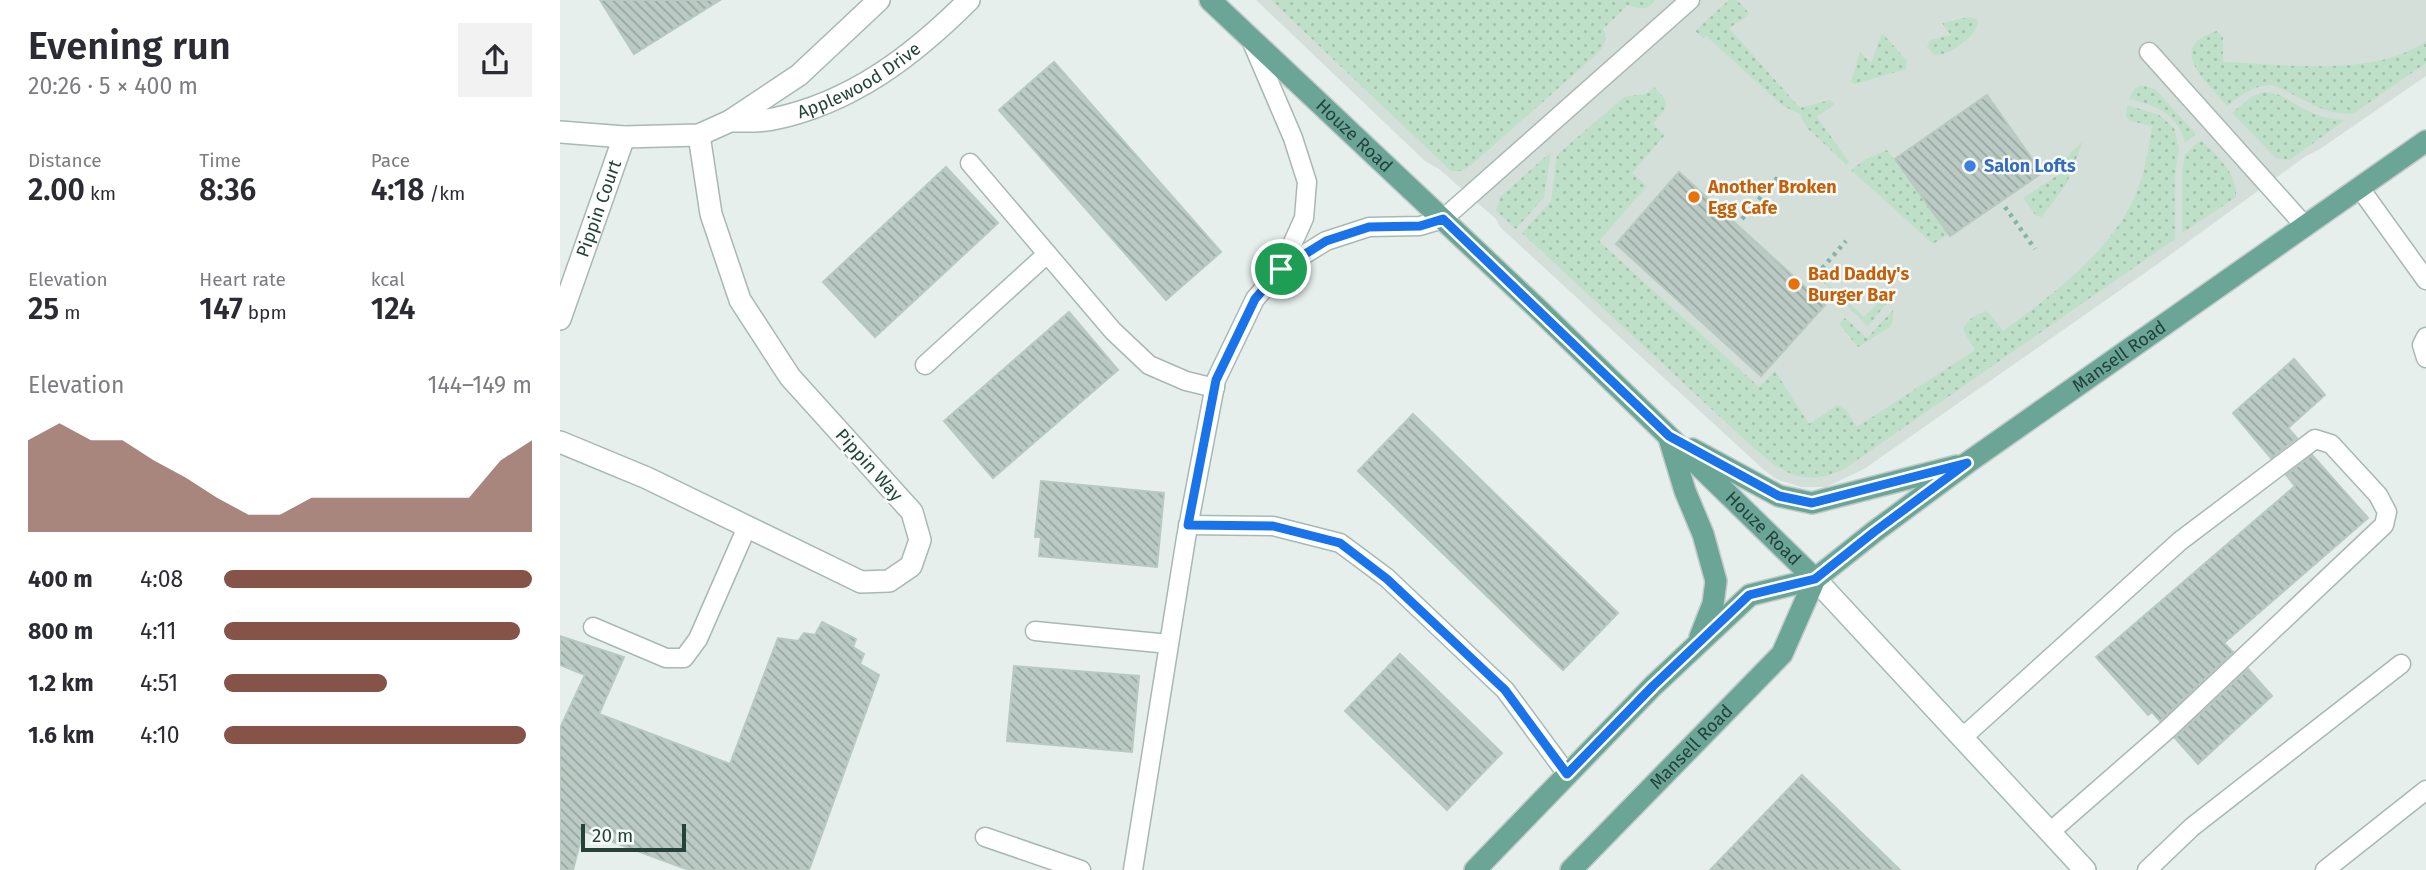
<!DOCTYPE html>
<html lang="en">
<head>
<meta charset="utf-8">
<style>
	body { margin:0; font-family:"Fira Sans",sans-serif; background:#f2f2f3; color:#2b2b33; height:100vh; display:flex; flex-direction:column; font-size:26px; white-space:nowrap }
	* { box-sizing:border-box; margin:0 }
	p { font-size:23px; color:#7c7c81 }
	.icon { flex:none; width:38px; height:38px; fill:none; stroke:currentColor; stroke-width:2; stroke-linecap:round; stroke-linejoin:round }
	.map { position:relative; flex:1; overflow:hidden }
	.details { display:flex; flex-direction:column; background:#fff; width:560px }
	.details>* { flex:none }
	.scale { position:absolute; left:21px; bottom:18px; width:105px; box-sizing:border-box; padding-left:7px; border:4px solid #24423a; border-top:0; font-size:19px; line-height:24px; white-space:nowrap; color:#24423a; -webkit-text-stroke:5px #f7fbf9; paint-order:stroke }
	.pin { position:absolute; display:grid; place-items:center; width:60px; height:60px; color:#fff; margin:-30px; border:4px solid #fff; border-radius:50%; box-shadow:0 2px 7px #0007 }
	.round { display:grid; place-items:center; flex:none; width:74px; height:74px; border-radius:0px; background:#f2f2f3 }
	.overview { display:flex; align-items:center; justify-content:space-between; height:119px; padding:0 28px }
	h1 { font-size:38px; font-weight:600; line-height:52px }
	.stats { display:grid; grid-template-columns:repeat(3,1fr); gap:10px; height:119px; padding:7px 28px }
	.stats div { display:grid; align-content:center }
	.stats b { font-size:30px; font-weight:600 }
	.stats small { font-size:19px; font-weight:400 }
	.stats p { font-size:19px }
	.chart { height:196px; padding:14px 28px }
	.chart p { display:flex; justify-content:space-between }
	.chart svg { width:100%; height:126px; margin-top:7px; fill:#855347; opacity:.7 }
	ul { padding:0 28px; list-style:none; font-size:23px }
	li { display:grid; grid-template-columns:112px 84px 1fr; align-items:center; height:52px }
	li i { height:18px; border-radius:9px; background:#855347 }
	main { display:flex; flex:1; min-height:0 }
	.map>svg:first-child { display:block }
	.built { fill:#d4dfda }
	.green { fill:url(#green-dots) }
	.building { fill:url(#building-back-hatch); stroke:#b8c9c2; stroke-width:2 }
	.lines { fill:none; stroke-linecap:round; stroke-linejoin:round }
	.lane-casing { stroke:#a8b8b2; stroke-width:21 }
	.street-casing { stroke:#a8b8b2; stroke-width:24 }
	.secondary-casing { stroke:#a4bbb3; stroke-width:24 }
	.primary-casing { stroke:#c2cac8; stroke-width:24 }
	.path { stroke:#86b3a5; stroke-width:4.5; stroke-dasharray:3.5 5; stroke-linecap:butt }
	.lane { stroke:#fff; stroke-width:18 }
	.street { stroke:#fff; stroke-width:21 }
	.secondary { stroke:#fff; stroke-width:21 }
	.primary { stroke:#6aa596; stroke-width:21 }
	.route-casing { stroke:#fff; stroke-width:14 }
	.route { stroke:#1a73e8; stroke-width:9 }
	.shop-dot { fill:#3f7fe0; stroke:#f7fbf9; stroke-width:2.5 }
	.food-dot { fill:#e8710a; stroke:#f7fbf9; stroke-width:2.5 }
	.labels { text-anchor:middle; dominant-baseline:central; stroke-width:5; stroke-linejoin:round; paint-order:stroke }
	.street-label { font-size:18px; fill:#24423a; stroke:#f7fbf9 }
	.shop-label { font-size:18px; font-weight:bold; fill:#366cbe; stroke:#f7fbf9; text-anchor:start }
	.food-label { font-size:18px; font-weight:bold; fill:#c56008; stroke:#f7fbf9; text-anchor:start }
</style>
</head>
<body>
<main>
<section class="details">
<div class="overview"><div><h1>Evening run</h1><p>20:26 · 5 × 400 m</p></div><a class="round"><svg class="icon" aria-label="share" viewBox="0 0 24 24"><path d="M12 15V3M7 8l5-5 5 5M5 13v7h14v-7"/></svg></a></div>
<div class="stats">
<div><p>Distance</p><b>2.00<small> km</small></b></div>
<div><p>Time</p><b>8:36</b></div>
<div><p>Pace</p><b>4:18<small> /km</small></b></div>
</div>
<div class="stats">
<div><p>Elevation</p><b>25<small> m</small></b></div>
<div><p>Heart rate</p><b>147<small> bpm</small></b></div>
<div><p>kcal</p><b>124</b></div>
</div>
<div class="chart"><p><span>Elevation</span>144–149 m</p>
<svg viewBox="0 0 160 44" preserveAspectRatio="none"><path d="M0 44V12L10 6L20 12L30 12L40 19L50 25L60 32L70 38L80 38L90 32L100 32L110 32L120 32L130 32L140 32L150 19L160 12V44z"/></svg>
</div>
<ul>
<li><b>400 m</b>4:08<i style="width:100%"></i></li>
<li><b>800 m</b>4:11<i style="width:96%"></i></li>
<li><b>1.2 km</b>4:51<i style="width:53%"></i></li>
<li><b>1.6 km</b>4:10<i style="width:98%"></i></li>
</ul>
</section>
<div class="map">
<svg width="1866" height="870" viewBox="0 0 1866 870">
	<defs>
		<pattern id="green-dots" width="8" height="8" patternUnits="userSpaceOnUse" patternTransform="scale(1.75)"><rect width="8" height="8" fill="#bfe0c8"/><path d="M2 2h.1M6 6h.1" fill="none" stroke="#a4c1ad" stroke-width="1.8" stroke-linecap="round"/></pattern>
		<pattern id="building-back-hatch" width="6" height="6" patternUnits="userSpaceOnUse" patternTransform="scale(1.75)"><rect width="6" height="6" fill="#bbcac4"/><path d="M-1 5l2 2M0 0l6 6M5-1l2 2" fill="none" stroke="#98a6a0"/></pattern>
	</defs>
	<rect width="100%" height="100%" fill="#e6efeb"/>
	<polygon class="built" points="696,0 1866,0 1866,76 1760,149 1746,156 1599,263 1304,469 1266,487 1241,487 1216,479 1204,470 940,227 936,219 879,169 865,161"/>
	<g class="green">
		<path d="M711,0h383l1,1c-9,10 -16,8 -27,4l-25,24c5,9 2,17 -6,25l-127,112 -9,5h-10z"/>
		<polygon points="1169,0 1177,0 1188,12 1188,16 1169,28 1240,108 1270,100 1275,104 1257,117 1289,162 1286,164 1247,128 1240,114 1223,106 1146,36 1143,38 1135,31"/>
		<path d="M1409,17l8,2 1,4c-3,14 -30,34 -44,32l-7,-8 3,-7 21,-5 -9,-12z"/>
		<path d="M1657,31l6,6v25c61,2 151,16 203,-21v22l-72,50c-32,4 -54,-19 -83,-28 -18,0 -30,11 -44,21 -20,-24 -63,-59 -10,-75z"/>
		<polygon points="1322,33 1347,61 1346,69 1295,84 1291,82 1300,52 1311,63"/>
		<path d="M1581,85l14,4 41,45 -11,9c-7,-29 -29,-38 -56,-44l5,-10z"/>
		<path d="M1094,87c18,18 14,19 -1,37l12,11 -33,38 15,13 -48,55 160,146 16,-16 34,53 29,-19 8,5 11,17 118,-77 -12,-20c3,-10 13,-15 22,-19l4,2 14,18c42,-30 102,-76 126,-123 14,-25 19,-54 23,-82l-22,-5 -4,-4 1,-12 32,10 15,13 5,21 -4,25v65l-331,230c-44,21 -67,0 -99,-29l-223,-207 29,-32 6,-46 67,-58 21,-3z"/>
		<path d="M1703,92c16,0 23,7 37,15 14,7 29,13 45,13l-55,40 -14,-2 -44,-45 19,-16z"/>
		<path d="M1641,140c15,15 37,33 35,57l-54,36v-62l3,-17z"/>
		<polygon points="1523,141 1507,183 1482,217 1476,216 1463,198 1498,175 1501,162"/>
		<polygon points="1327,150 1388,234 1373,244 1291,170 1306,159"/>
		<polygon points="991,152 984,197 956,229 936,211 940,197"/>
		<polygon points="1265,281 1304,317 1318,303 1326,304 1308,326 1263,282"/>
		<polygon points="1333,310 1333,321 1330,327 1298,347 1279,324 1285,318 1307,338"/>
	</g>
	<g class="building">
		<polygon points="40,0 160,0 74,54"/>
		<polygon points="494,62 661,252 606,300 439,110"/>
		<polygon points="1427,95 1482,173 1390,236 1335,159"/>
		<polygon points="386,167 438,223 315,337 263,282"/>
		<polygon points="1119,172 1265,305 1201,376 1056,244"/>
		<polygon points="509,312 558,370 433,478 384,421"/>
		<polygon points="1734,359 1765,395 1728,428 1737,438 1711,458 1673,413"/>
		<polygon points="853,414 1058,613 1003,670 798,471"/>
		<polygon points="1752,455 1808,518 1664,643 1673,652 1600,721 1592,712 1588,715 1536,657 1735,486 1726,475"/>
		<polygon points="481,481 604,493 597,567 479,556 481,537 475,537"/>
		<polygon points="262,622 296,639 293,647 304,654 300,664 319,675 249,870 129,870 23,831 13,870 0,870 0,728 25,675 0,665 0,636 64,657 39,714 170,764 218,638 238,641 244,633 255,635"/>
		<polygon points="840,654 942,753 887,810 785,711"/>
		<polygon points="454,666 579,676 572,752 447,741"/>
		<polygon points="1688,669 1712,696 1638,764 1615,738"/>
		<polygon points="1242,775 1340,870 1150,870"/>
	</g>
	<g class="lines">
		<defs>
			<g id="lane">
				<polyline points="1589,52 1745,226"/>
				<polyline points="410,163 553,331 589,365 626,381 655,388"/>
				<polyline points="1799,187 1866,280"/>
				<polyline points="721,269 766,241 809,227 860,226 883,219 1130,0"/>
				<polyline points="1866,337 1862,345 1866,358"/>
				<polyline points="365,365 487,254"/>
				<polyline points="628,525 713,526 780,543 827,578 945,690 1007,774"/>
				<polyline points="33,627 106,658 124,658 138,639 187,527"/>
				<polyline points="475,631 609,644"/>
				<polyline points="1403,737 1620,541 1755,439 1771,444 1818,495 1827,512 1824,525 1608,729 1490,832"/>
				<polyline points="425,837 521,870"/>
				<polyline points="573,870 626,538 656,380 695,299 721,269 744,218 747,182 733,138 691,40"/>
				<polyline points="1587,870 1632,827 1841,664"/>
				<polyline points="1765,870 1866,790"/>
			</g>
			<g id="street">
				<path id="s1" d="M170,121c14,0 30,1 43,-2 79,-16 141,-64 196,-119"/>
				<polyline points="0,132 64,137 139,135 170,121 239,75 319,0"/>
				<path id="s2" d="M0,319l64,-182"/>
				<polyline points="0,442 87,478 301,582 329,581 351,566 360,540 352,512 230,377 180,300 151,214 139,135"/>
			</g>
			<polyline id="secondary" points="1255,579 1525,870"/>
			<g id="primary">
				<path id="s3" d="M650,0l328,309 277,270"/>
				<polyline points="1109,438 1125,491 1143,534 1156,581 1153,604 1140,637"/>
				<polyline points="1132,449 1219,496 1252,503 1397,466"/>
				<path id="s4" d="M915,870l178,-184 97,-91 65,-16 59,-47 93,-69 459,-322"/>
				<path id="s5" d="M1011,870l211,-216 33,-75"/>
			</g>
		</defs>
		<use href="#lane" class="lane-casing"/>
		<use href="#street" class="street-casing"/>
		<use href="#secondary" class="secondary-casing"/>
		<use href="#primary" class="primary-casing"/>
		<g class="path">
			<polyline points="1445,207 1475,249"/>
			<polyline points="1182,219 1218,177"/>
			<polyline points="1251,281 1286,241"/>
		</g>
		<use href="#lane" class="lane"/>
		<use href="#street" class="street"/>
		<use href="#secondary" class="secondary"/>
		<use href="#primary" class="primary"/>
	</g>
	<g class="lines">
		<defs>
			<polygon id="route" points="883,219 1109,436 1219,496 1252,503 1407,463 1314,532 1255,579 1189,595 1093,686 1007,774 945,690 827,579 780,543 713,526 628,525 656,380 695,299 721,269 766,241 809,227 860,226"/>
		</defs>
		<use href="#route" class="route-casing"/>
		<use href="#route" class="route"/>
	</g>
	<circle class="shop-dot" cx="1410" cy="166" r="7"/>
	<g class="food-dot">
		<circle cx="1134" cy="197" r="7"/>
		<circle cx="1234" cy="284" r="7"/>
	</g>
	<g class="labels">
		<g class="street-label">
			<text stroke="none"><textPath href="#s1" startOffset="138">Applewood Drive</textPath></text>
			<text stroke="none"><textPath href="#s3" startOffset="198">Houze Road</textPath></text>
			<text stroke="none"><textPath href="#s2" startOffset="117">Pippin Court</textPath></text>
			<text stroke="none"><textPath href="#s4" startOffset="833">Mansell Road</textPath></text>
			<text transform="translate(309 465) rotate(48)">Pippin Way</text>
			<text stroke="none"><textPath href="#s3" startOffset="765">Houze Road</textPath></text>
			<text stroke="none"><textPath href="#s5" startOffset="172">Mansell Road</textPath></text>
		</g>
		<g class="shop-label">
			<text x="1424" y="166">Salon Lofts</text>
		</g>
		<g class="food-label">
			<text x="1148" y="187">Another Broken<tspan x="1148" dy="21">Egg Cafe</tspan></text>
			<text x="1248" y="274">Bad Daddy's<tspan x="1248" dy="21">Burger Bar</tspan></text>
		</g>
	</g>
</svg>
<div class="scale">20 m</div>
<div class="pin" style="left:721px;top:269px;background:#1e9e55"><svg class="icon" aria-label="arrive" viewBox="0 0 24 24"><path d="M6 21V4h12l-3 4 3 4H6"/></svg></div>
</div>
</main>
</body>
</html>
